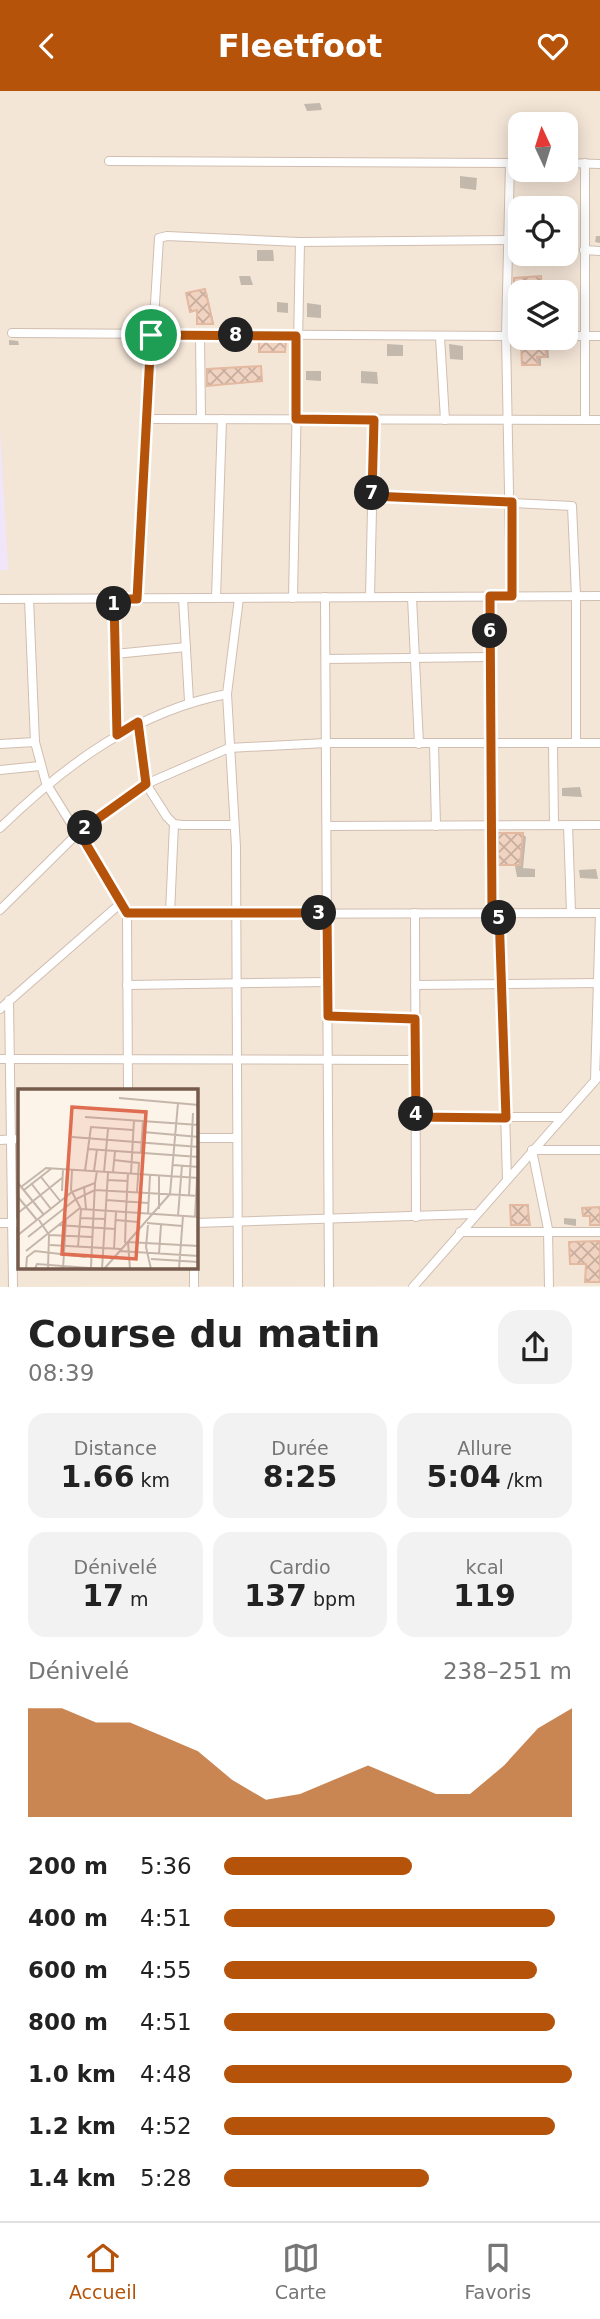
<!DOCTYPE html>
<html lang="fr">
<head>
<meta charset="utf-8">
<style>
	body { margin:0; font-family:"DejaVu Sans",sans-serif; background:#f2f2f2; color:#222; height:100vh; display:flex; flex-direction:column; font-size:26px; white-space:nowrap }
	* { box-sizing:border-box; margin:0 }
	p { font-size:23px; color:#767676 }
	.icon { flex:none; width:38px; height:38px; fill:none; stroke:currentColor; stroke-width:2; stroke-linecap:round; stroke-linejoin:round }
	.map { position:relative; height:1196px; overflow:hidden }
	.side { display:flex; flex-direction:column; background:#fff; flex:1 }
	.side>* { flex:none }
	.needle { width:46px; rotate:356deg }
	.fabs { position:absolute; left:508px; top:21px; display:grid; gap:14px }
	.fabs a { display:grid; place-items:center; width:70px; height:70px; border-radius:14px; background:#fff; box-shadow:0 4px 18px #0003; font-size:35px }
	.pin { position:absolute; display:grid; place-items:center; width:60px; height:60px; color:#fff; margin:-30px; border:4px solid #fff; border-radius:50%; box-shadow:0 2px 7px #0007 }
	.km { position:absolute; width:35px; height:35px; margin:-18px; border-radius:50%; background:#222; color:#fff; font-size:19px; line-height:35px; text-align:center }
	.round { display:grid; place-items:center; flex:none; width:74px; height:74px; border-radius:21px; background:#f2f2f2 }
	.overview { display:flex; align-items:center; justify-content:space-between; height:119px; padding:0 28px }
	h1 { font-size:38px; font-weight:600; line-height:52px }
	.stats { display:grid; grid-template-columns:repeat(3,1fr); gap:10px; height:119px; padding:7px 28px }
	.stats div { display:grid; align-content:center; border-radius:18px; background:#f2f2f2; text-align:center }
	.stats b { font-size:30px; font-weight:600 }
	.stats small { font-size:19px; font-weight:400 }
	.stats p { font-size:19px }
	.chart { height:196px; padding:14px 28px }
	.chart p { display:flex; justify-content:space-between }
	.chart svg { width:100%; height:126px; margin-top:7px; fill:#b45309; opacity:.7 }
	ul { padding:0 28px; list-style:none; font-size:23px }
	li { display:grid; grid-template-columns:112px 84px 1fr; align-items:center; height:52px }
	li i { height:18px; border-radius:9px; background:#b45309 }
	header { display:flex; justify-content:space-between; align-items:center; height:91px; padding:0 28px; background:#b45309; color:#fff; font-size:32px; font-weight:600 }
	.menu { display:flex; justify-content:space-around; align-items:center; height:98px; border-top:2px solid #e0e0e0; background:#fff; font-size:19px; color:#767676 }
	.menu a { display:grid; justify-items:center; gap:4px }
	.menu .on { color:#b45309 }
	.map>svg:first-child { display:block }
	.residential { fill:#f4e6d7; fill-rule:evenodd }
	.education { fill:#f1e5f9 }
	.shadow { fill:#0003 }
	.building { fill:url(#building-cross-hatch); stroke:#e4b9a1; stroke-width:2 }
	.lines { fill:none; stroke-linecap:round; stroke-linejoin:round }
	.street-casing { stroke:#d0beb1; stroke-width:10 }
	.street { stroke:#fff; stroke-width:8 }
	.route-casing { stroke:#fff; stroke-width:14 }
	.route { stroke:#b45309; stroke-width:9 }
	.inset-road { fill:none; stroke:#c6b6aa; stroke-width:2 }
	.view { fill:#de6d51; fill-opacity:0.15; stroke:#de6d51; stroke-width:3.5 }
	.inset-edge { fill:none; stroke:#765a4c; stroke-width:3.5 }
</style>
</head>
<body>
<header><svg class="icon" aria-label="back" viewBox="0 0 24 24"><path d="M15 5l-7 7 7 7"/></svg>Fleetfoot<svg class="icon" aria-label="heart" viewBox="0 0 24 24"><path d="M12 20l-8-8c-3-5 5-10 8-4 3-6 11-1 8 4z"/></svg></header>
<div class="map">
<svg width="600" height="1196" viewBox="0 0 600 1196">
	<defs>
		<pattern id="building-cross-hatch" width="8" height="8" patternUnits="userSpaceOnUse" patternTransform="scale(1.75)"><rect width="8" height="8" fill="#f1d3c1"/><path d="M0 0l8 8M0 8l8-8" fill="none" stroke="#c8ae9f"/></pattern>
	</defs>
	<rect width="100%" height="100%" fill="#fcf4e9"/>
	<path class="residential" d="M0,0h600v1195l-600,1zM520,33h45v46h-45zM520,117h45v46h-45zM520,201h45v46h-45zM19,1000h177v176h-177z"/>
	<polygon class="education" points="0,338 8,479 0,479"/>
	<g class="shadow">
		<polygon points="304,13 320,12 322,19 307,20"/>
		<polygon points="460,85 477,87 476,99 460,97"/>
		<polygon points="572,116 574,127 565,128 565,117 542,117"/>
		<polygon points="596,145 600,145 600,152 595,151"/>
		<polygon points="257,159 273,159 274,170 257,170"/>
		<polygon points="239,185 250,185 253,194 241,194"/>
		<polygon points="516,188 541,187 543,201 517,202"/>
		<polygon points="204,200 207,202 214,233 199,232 198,220 192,220"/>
		<polygon points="277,211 288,212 288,222 277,221"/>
		<polygon points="307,212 321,214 321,227 307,226"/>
		<polygon points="9,249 18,250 19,254 9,254"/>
		<polygon points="545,250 548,252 549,267 541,267 541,275 523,273"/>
		<polygon points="129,251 139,251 142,258 131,258"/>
		<polygon points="387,253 403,254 403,265 387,265"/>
		<polygon points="449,253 463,255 463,269 450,268"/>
		<polygon points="260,277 263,290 209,294"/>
		<polygon points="306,280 321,280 321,290 306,289"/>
		<polygon points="361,280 377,281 378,293 361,292"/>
		<polygon points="580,696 582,706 562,705 562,697"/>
		<polygon points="523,743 526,746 523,777 535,778 535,786 517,786 515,775 500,773"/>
		<polygon points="596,778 598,788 580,787 579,779"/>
		<polygon points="528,1115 531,1135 513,1133"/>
		<polygon points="564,1127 576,1128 576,1135 564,1133"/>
	</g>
	<g class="building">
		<polygon points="541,185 542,201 514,201 514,187"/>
		<polygon points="205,198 213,233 197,233 197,219 190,221 186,202"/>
		<polygon points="526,248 545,248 546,266 537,266 538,274 522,274 521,251"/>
		<polygon points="259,250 286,250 285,261 259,261"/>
		<polygon points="261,275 262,290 207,295 207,278"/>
		<polygon points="498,742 523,742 520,774 498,774"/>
		<polygon points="510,1114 528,1114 529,1134 511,1134"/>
		<polygon points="600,1116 600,1134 590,1134 590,1125 583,1125 582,1117"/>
		<polygon points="600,1150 600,1191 585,1191 586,1173 570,1173 569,1151"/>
	</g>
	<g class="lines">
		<defs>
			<g id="street">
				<polyline points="109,70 520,72"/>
				<polyline points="510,72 506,245 511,505"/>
				<polyline points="565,72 600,73"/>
				<polyline points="584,159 600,160"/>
				<polyline points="12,242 520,245"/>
				<polyline points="200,244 201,328"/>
				<polyline points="565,245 600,245"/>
				<polyline points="440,246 445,329"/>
				<polyline points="147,328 600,329"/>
				<polyline points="585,329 585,72"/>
				<polyline points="372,405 572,415 576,505 576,652"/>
				<polyline points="490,505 492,821"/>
				<polyline points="325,506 329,1196"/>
				<polyline points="370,506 374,329"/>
				<polyline points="412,506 419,653"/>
				<polyline points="183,507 189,610"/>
				<polyline points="216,507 222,328"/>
				<polyline points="293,507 300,151"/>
				<polyline points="0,508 600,505"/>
				<polyline points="29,508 35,651 46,692 127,823 128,1000"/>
				<polyline points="114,508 117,644"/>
				<polyline points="137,508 159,147 167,145 300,151 509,149"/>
				<polyline points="115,563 186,556"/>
				<polyline points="326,568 491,566"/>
				<polyline points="227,603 236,756 238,1196"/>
				<polyline points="138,631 146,693 167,726 174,733 183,734 234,734"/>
				<polyline points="0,653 35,651"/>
				<polyline points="434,653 436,735"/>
				<polyline points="553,653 554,734"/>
				<polyline points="0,679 40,675"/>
				<polyline points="568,734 571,821"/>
				<polyline points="327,735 600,734"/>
				<path d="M0,737c65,-63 137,-117 227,-134l12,-96"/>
				<polyline points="0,819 79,741 146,693 229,657 326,652 600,652"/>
				<polyline points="499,821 507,1088"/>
				<polyline points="170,822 174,733"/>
				<polyline points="415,822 416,1126"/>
				<polyline points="127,823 600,822"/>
				<polyline points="127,894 327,891"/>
				<polyline points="415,894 598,892"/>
				<polyline points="9,909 13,1196"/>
				<polyline points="0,918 121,812"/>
				<polyline points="328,925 415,927"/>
				<polyline points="0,968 416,969"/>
				<polyline points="595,989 600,822"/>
				<polyline points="416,1026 561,1026"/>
				<polyline points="196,1047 237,1047"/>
				<polyline points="0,1049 19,1048"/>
				<polyline points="0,1132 19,1132"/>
				<polyline points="196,1132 473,1123"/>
				<polyline points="460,1141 600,1141"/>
				<polyline points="194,1196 194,1176"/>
				<polyline points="413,1196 600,984"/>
				<polyline points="549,1196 548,1138 532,1059 600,1059"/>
			</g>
		</defs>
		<use href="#street" class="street-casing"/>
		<use href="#street" class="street"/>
	</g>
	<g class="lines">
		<defs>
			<polygon id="route" points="151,244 296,245 296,328 374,329 372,405 512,411 512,505 490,505 492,821 499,821 506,1027 416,1026 415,928 328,925 327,822 127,822 79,741 146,693 138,631 117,644 114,508 137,508"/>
		</defs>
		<use href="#route" class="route-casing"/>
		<use href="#route" class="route"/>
	</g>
	<g transform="translate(18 998)">
		<rect width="180" height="180" fill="#fcf4e9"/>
		<path class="inset-road" d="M101,9l80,7M67,28l114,8M125,43l56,5M54,48l127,10M70,60l111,8M123,64l2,-32M96,71l25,3 -2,29M155,76l26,2M54,81l-1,20 10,19 -3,38M67,82l6,-44 42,3M76,82l3,-22M86,83l4,-43M95,83l2,-21M113,84l3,-53M23,88l20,25M89,91l21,1M0,94l26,32M13,94l20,26M66,97l2,23M3,98l25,-19 153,10M6,101l28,-22M44,102l1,-22M171,106l4,-82M0,108l19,23M88,111l42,3M63,120l118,8M141,120v-34M108,123l2,-39M0,124l44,-35M130,125l2,-39M160,127l4,-51M177,128l2,-39M62,129l25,1M21,131l10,15 -1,34M98,131l22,2M129,134l35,3M40,136l57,4M130,136l-2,22 5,22M0,146l54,-43 23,-9 2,-12M31,146l43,2M10,148l48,-38 19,-9 104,6M107,154l1,-31M32,156l71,4M96,160l2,-37M8,162l54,-43M101,162l80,5M141,165l2,-29M133,170l48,3M73,178l4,-84M8,180l1,-12 8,-6 51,6M17,180l2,-5 65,5M45,180l3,-50M84,180l6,-96M86,180l66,-75 8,-91M112,180l-2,-27 71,4M161,180l4,-53"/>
		<path class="view" d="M54,18l74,5 -10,147 -74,-5z"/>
		<rect width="180" height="180" class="inset-edge"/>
	</g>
</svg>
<div class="fabs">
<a><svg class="needle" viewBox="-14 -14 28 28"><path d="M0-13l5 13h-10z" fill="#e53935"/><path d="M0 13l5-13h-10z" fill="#767676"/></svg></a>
<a><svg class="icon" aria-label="locate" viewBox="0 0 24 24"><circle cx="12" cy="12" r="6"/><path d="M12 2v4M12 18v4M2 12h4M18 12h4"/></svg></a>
<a><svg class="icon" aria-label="layers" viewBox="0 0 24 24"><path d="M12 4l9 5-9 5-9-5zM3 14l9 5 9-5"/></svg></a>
</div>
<div class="pin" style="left:151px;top:244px;background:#1e9e55"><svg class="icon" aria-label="arrive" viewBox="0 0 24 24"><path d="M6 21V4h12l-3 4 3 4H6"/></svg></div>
<b class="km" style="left:114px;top:513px">1</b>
<b class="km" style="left:85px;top:737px">2</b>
<b class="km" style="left:319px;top:822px">3</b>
<b class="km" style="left:416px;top:1023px">4</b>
<b class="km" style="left:499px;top:827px">5</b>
<b class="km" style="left:490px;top:540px">6</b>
<b class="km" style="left:372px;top:402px">7</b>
<b class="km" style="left:236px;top:244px">8</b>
</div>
<section class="side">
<div class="overview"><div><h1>Course du matin</h1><p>08:39</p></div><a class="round"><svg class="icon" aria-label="share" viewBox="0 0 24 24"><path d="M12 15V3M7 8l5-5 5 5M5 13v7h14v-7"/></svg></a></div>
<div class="stats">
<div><p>Distance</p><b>1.66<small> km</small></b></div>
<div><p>Durée</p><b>8:25</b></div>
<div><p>Allure</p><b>5:04<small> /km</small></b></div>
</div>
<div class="stats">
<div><p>Dénivelé</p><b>17<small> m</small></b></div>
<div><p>Cardio</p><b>137<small> bpm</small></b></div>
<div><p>kcal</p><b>119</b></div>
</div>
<div class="chart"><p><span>Dénivelé</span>238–251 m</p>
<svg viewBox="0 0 160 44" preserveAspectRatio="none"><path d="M0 44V6L10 6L20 11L30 11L40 16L50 21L60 31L70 38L80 36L90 31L100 26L110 31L120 36L130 36L140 26L150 13L160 6V44z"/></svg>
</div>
<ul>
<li><b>200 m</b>5:36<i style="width:54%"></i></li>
<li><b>400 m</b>4:51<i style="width:95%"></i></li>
<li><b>600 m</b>4:55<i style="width:90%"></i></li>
<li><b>800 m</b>4:51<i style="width:95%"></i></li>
<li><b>1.0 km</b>4:48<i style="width:100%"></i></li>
<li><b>1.2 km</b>4:52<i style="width:95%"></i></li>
<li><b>1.4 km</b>5:28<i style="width:59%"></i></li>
</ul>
</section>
<nav class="menu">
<a class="on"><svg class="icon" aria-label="home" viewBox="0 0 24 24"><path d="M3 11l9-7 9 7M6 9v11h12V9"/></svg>Accueil</a>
<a><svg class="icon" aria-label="map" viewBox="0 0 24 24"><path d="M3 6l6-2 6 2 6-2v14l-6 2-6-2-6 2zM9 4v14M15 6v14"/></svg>Carte</a>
<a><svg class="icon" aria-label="saved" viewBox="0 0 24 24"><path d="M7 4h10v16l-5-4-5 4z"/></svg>Favoris</a>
</nav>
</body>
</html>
